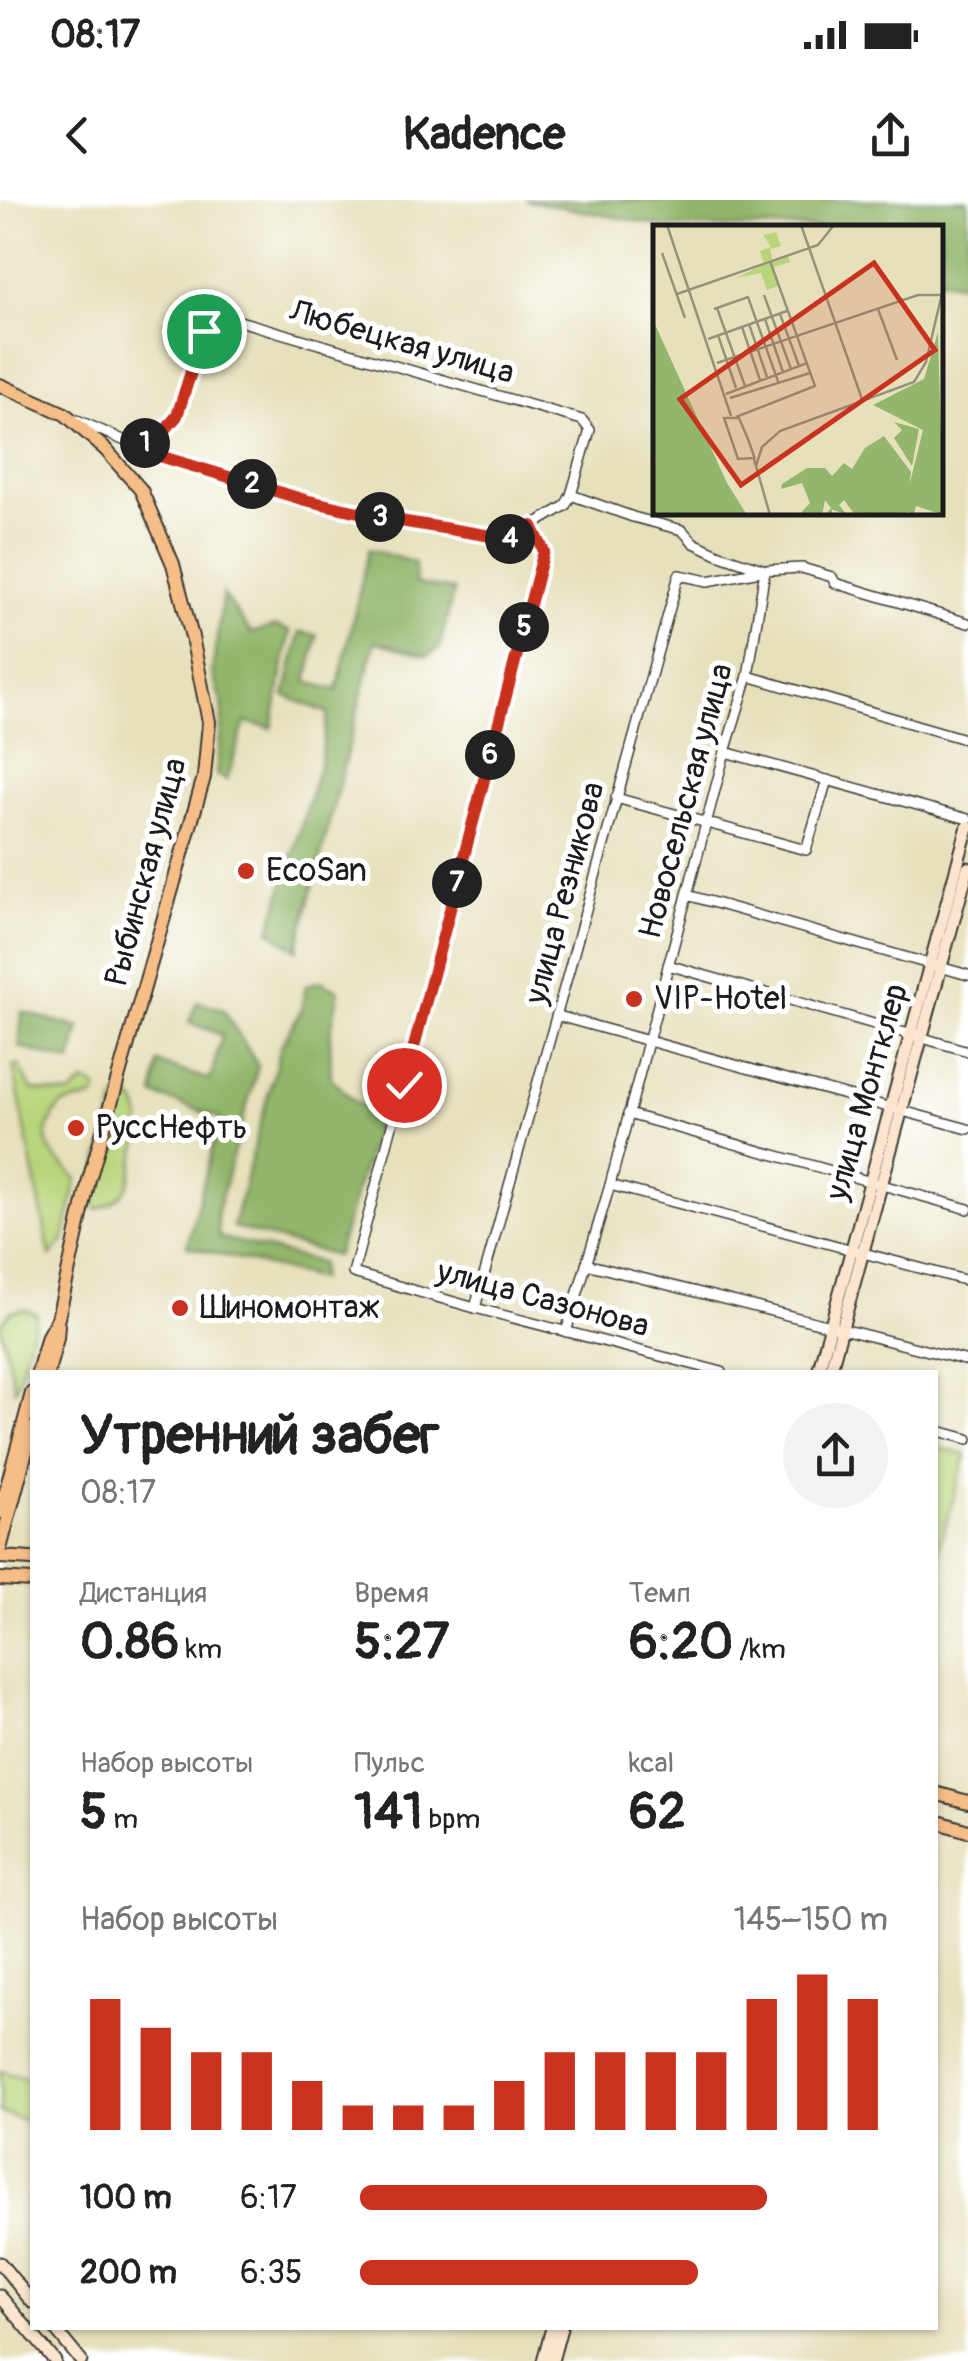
<!DOCTYPE html>
<html lang="ru">
<head>
<meta charset="utf-8">
<style>
	body { margin:0; font-family:Pangolin,sans-serif; background:#f2f2f2; color:#222; height:100vh; display:flex; flex-direction:column; font-size:38px; white-space:nowrap }
	* { box-sizing:border-box; margin:0 }
	p { font-size:32px; color:#767676 }
	.icon { flex:none; width:55px; height:55px; fill:none; stroke:currentColor; stroke-width:2; stroke-linecap:round; stroke-linejoin:round }
	.map { position:relative; flex:1; overflow:hidden }
	.panel { position:absolute; left:30px; top:1170px; width:908px; height:960px; display:flex; flex-direction:column; background:#fff; border-radius:0px; box-shadow:0 2px 8px #0004 }
	.panel>* { flex:none }
	.pin { position:absolute; display:grid; place-items:center; width:85px; height:85px; color:#fff; margin:-42px; border:5px solid #fff; border-radius:50%; box-shadow:0 2px 10px #0007 }
	.km { position:absolute; width:50px; height:50px; margin:-25px; border-radius:50%; background:#222; color:#fff; font-size:28px; line-height:50px; text-align:center }
	.round { display:grid; place-items:center; flex:none; width:105px; height:105px; border-radius:52px; background:#f2f2f2 }
	.overview { display:flex; align-items:center; justify-content:space-between; height:170px; padding:0 50px }
	h1 { font-size:55px; font-weight:800; line-height:75px }
	.figures { display:grid; grid-template-columns:repeat(3,1fr); gap:15px; height:170px; padding:10px 50px }
	.figures div { display:grid; align-content:center }
	.figures b { font-size:50px; font-weight:800 }
	.figures small { font-size:28px; font-weight:400 }
	.figures p { font-size:28px }
	.chart { height:280px; padding:20px 50px }
	.chart p { display:flex; justify-content:space-between }
	.chart svg { width:100%; height:180px; margin-top:10px; stroke:#c8321e; stroke-width:6 }
	ul { padding:0 50px; list-style:none; font-size:32px }
	li { display:grid; grid-template-columns:160px 120px 1fr; align-items:center; height:75px }
	li i { height:25px; border-radius:12px; background:#c8321e }
	.status { display:flex; justify-content:space-between; align-items:center; height:70px; padding:0 50px; background:#fff; direction:ltr }
	.status svg { height:28px; fill:currentColor }
	header { display:flex; justify-content:space-between; align-items:center; height:130px; padding:0 50px; background:#fff; font-size:45px; font-weight:800 }
	.map>svg:first-child { display:block }
	.green { fill:#b9d57b; stroke:#6a784c; stroke-width:2.5 }
	.forest { fill:#92b66b; stroke:#576944; stroke-width:2.5 }
	.lines { fill:none; stroke-linecap:round; stroke-linejoin:round }
	.street-casing { stroke:#3a3934; stroke-width:12 }
	.secondary-casing { stroke:#3a3934; stroke-width:15 }
	.primary-casing { stroke:#3a3934; stroke-width:16 }
	.street { stroke:#fff; stroke-width:9 }
	.secondary { stroke:#fbe5cf; stroke-width:11 }
	.primary { stroke:#f6be87; stroke-width:12 }
	.route-casing { stroke:#fff; stroke-width:20 }
	.route { stroke:#c8321e; stroke-width:12 }
	.poi-dot { fill:#c8321e; stroke:#fff; stroke-width:4 }
	.labels { text-anchor:middle; dominant-baseline:central; stroke-width:10; stroke-linejoin:round; paint-order:stroke }
	.street-label { font-size:32px; fill:#1c1c1c; stroke:#fff }
	.poi-label { font-size:32px; fill:#1c1c1c; stroke:#fff; text-anchor:start }
	.inset-road { fill:none; stroke:#95927b; stroke-width:2.5 }
	.view { fill:#c8321e; fill-opacity:0.15; stroke:#c8321e; stroke-width:5 }
	.inset-edge { fill:none; stroke:#1c1c1c; stroke-width:5 }
</style>
</head>
<body>
<div class="status"><b>08:17</b><svg viewBox="0 0 49 12"><path d="M0 12V9h3v3zM5 12V6h3v6zM10 12V3h3v9zM15 12V0h3v12zM26 1h20v11H26zM47 4h2v5h-2z"/></svg></div>
<header><svg class="icon" aria-label="back" viewBox="0 0 24 24"><path d="M15 5l-7 7 7 7"/></svg>Kadence<svg class="icon" aria-label="share" viewBox="0 0 24 24"><path d="M12 15V3M7 8l5-5 5 5M5 13v7h14v-7"/></svg></header>
<div class="map">
<svg width="968" height="2161" viewBox="0 0 968 2161">
	<rect width="100%" height="100%" fill="#fff"/>
	<filter id="ink" filterUnits="userSpaceOnUse"><feTurbulence type="fractalNoise" baseFrequency=".01" numOctaves="2"/><feDisplacementMap in="SourceGraphic" scale="20" xChannelSelector="R" yChannelSelector="G"/><feConvolveMatrix kernelMatrix="1 2 1 2 8 2 1 2 1" color-interpolation-filters="sRGB"/></filter>
	<filter id="wash" filterUnits="userSpaceOnUse"><feTurbulence type="fractalNoise" baseFrequency=".0048" numOctaves="4" result="noise"/><feDisplacementMap in="SourceGraphic" scale="40" xChannelSelector="R" yChannelSelector="G"/><feGaussianBlur stdDeviation="2.25" result="paint"/><feColorMatrix in="noise" values="0 0 0 0 0 0 0 0 0 0 0 0 0 0 0 0 0 1.4 0 .05"/><feComposite in="paint" operator="in"/></filter>
	<g filter="url(#wash)">
		<rect width="100%" height="100%" fill="#e6e0bb"/>
		<g class="green">
			<path d="M19,865l13,25 38,5 14,-13 10,3 4,4 -5,9 -32,7c-28,37 -12,47 16,73l-13,63 -14,15 -37,-190z"/>
			<path d="M120,894c31,5 19,48 14,69 -2,7 -3,16 -6,23 -6,12 -19,20 -31,23l-6,-10 2,-16 23,-84z"/>
			<polygon points="24,1109 37,1114 15,1191 1,1128 2,1122 11,1111"/>
			<polygon points="935,1247 966,1255 937,1354 935,1354"/>
			<polygon points="0,1871 32,1880 32,1922 0,1913"/>
		</g>
		<g class="forest">
			<polygon points="525,0 968,0 968,85 941,80 940,28 668,27"/>
			<polygon points="369,349 415,363 416,384 454,390 439,449 427,456 375,441 297,750 270,731 320,563 328,513 285,496 300,432 317,435 307,482 337,490"/>
			<polygon points="223,394 251,433 276,426 290,431 272,528 245,522 227,580 216,575 223,507 212,473"/>
			<polygon points="321,781 339,791 330,835 331,878 355,902 380,914 336,1056 233,1027 281,846 302,808 306,785"/>
			<polygon points="197,802 223,809 258,866 217,1012 219,1037 321,1063 320,1079 187,1046 220,918 154,895 158,863 210,880 222,835 189,822"/>
			<polygon points="22,812 80,828 71,862 19,847"/>
		</g>
	</g>
	<g filter="url(#ink)">
		<g class="lines">
			<defs>
				<g id="street">
					<polyline points="77,220 153,253 305,300 394,320 510,339 565,306 571,295 590,230 582,220 229,118 215,118 208,121 203,131 177,215 159,237 135,246"/>
					<polyline points="571,295 633,317 682,330 694,343 720,355 765,370 802,368 832,377 835,383 968,423"/>
					<polyline points="532,326 544,351 353,1073 475,1108 722,1172"/>
					<polyline points="748,476 968,540"/>
					<polyline points="725,552 968,619"/>
					<polyline points="616,598 806,650 827,580"/>
					<polyline points="687,695 968,775"/>
					<polyline points="668,765 968,851"/>
					<polyline points="558,816 968,929"/>
					<polyline points="628,914 968,1009"/>
					<polyline points="610,985 968,1081"/>
					<polyline points="586,1064 968,1161"/>
					<polyline points="475,1108 679,375 708,381 765,370 748,476 725,552 610,985 566,1132"/>
					<polyline points="935,1230 968,1239"/>
				</g>
				<g id="secondary">
					<polyline points="818,1172 968,626"/>
					<polyline points="830,1172 968,668"/>
					<polyline points="0,2063 32,2102"/>
					<polyline points="0,2096 55,2161"/>
					<polyline points="54,2128 81,2161"/>
					<polyline points="543,2161 552,2128"/>
					<polyline points="552,2161 561,2128"/>
				</g>
				<g id="primary">
					<polyline points="0,185 65,214 106,250 141,290 173,364 192,437 209,522 204,577 89,980 58,1118 48,1136 38,1172"/>
					<polyline points="48,1172 57,1138 58,1125"/>
					<polyline points="0,1312 32,1193"/>
					<polyline points="0,1349 32,1229"/>
					<polyline points="0,1357 32,1359"/>
					<polyline points="0,1379 32,1381"/>
					<polyline points="935,1593 968,1602"/>
					<polyline points="935,1621 968,1631"/>
				</g>
			</defs>
			<use href="#street" class="street-casing"/>
			<use href="#secondary" class="secondary-casing"/>
			<use href="#primary" class="primary-casing"/>
			<use href="#street" class="street"/>
			<use href="#secondary" class="secondary"/>
			<use href="#primary" class="primary"/>
		</g>
	</g>
	<g class="lines" filter="url(#ink)">
		<defs>
			<polyline id="route" points="204,131 177,216 158,238 136,246 153,254 305,300 394,320 510,339 532,326 544,351 404,885"/>
		</defs>
		<use href="#route" class="route-casing"/>
		<use href="#route" class="route"/>
	</g>
	<g class="poi-dot">
		<circle cx="246" cy="671" r="10"/>
		<circle cx="634" cy="799" r="10"/>
		<circle cx="76" cy="928" r="10"/>
		<circle cx="180" cy="1108" r="10"/>
	</g>
	<g class="labels">
		<g class="street-label">
			<text transform="translate(402 142) rotate(16)">Любецкая улица</text>
			<text transform="translate(686 601) rotate(-75)">Новосельская улица</text>
			<text transform="translate(146 672) rotate(-75)">Рыбинская улица</text>
			<text transform="translate(565 693) rotate(-75)">улица Резникова</text>
			<text transform="translate(867 892) rotate(-74)">улица Монтклер</text>
			<text transform="translate(543 1099) rotate(15)">улица Сазонова</text>
		</g>
		<g class="poi-label">
			<text x="266" y="671">EcoSan</text>
			<text x="654" y="799">VIP-Hotel</text>
			<text x="96" y="928">РуссНефть</text>
			<text x="200" y="1108">Шиномонтаж</text>
		</g>
	</g>
	<g transform="translate(653 25)">
		<rect width="290" height="290" fill="#e6e0bb"/>
		<path d="M123,7l5,14 -11,3 3,12 15,-5 2,6 -16,5 4,19 -11,4 -6,-17 -25,5 28,-14 -4,-13 11,-4 -8,-12z" fill="#b9d57b"/>
		<path d="M0,95l74,163 20,32h-94zM285,107l5,183 -27,-9 -2,8 -11,-3 20,-81 -50,-25 51,-26zM241,197l25,7 -7,37 -18,-28 8,-8zM231,211l27,36 -5,43h-51l-11,-15 -5,5 8,10 -16,-6 3,6h-9l6,-7 -6,-8 -3,15h-23l11,-12 -8,-20 -21,6 1,-5 25,-16h18l7,8 12,-13 8,6 13,-21z" fill="#92b66b"/>
		<path class="inset-road" d="M14,0l64,191M148,0l62,177M9,28l23,65M24,69l141,-49 16,-20M111,70l27,74M64,83l28,78M61,84l34,-12 31,87M225,84l19,51M127,89l19,52M112,94l18,53M96,99l18,53M89,102l18,53M65,110l18,53M55,114l79,-28M64,138l201,-68h24M73,169l81,-31M77,173l80,-25M83,192l79,-31 -45,-125M101,233l-16,1 -14,-41h15l9,21 6,17 1,9M117,290l-14,-49 6,-19 18,-16 134,-49 12,-20 17,-73"/>
		<path class="view" d="M221,38l61,87 -194,135 -61,-86z"/>
		<rect width="290" height="290" class="inset-edge"/>
	</g>
</svg>
<div class="pin" style="left:204px;top:131px;background:#1e9e55"><svg class="icon" aria-label="arrive" viewBox="0 0 24 24"><path d="M6 21V4h12l-3 4 3 4H6"/></svg></div>
<div class="pin" style="left:404px;top:885px;background:#d93025"><svg class="icon" aria-label="check" viewBox="0 0 24 24"><path d="M5 12l5 5 9-10"/></svg></div>
<b class="km" style="left:145px;top:243px">1</b>
<b class="km" style="left:252px;top:284px">2</b>
<b class="km" style="left:380px;top:317px">3</b>
<b class="km" style="left:510px;top:339px">4</b>
<b class="km" style="left:524px;top:427px">5</b>
<b class="km" style="left:490px;top:555px">6</b>
<b class="km" style="left:457px;top:683px">7</b>
<section class="panel">
<div class="overview"><div><h1>Утренний забег</h1><p>08:17</p></div><a class="round"><svg class="icon" aria-label="share" viewBox="0 0 24 24"><path d="M12 15V3M7 8l5-5 5 5M5 13v7h14v-7"/></svg></a></div>
<div class="figures">
<div><p>Дистанция</p><b>0.86<small> km</small></b></div>
<div><p>Время</p><b>5:27</b></div>
<div><p>Темп</p><b>6:20<small> /km</small></b></div>
</div>
<div class="figures">
<div><p>Набор высоты</p><b>5<small> m</small></b></div>
<div><p>Пульс</p><b>141<small> bpm</small></b></div>
<div><p>kcal</p><b>62</b></div>
</div>
<div class="chart"><p><span>Набор высоты</span>145–150 m</p>
<svg viewBox="0 0 160 44" preserveAspectRatio="none"><path d="M5 44V12M15 44V19M25 44V25M35 44V25M45 44V32M55 44V38M65 44V38M75 44V38M85 44V32M95 44V25M105 44V25M115 44V25M125 44V25M135 44V12M145 44V6M155 44V12"/></svg>
</div>
<ul>
<li><b>100 m</b>6:17<i style="width:77%"></i></li>
<li><b>200 m</b>6:35<i style="width:64%"></i></li>
</ul>
</section>
</div>
</body>
</html>
